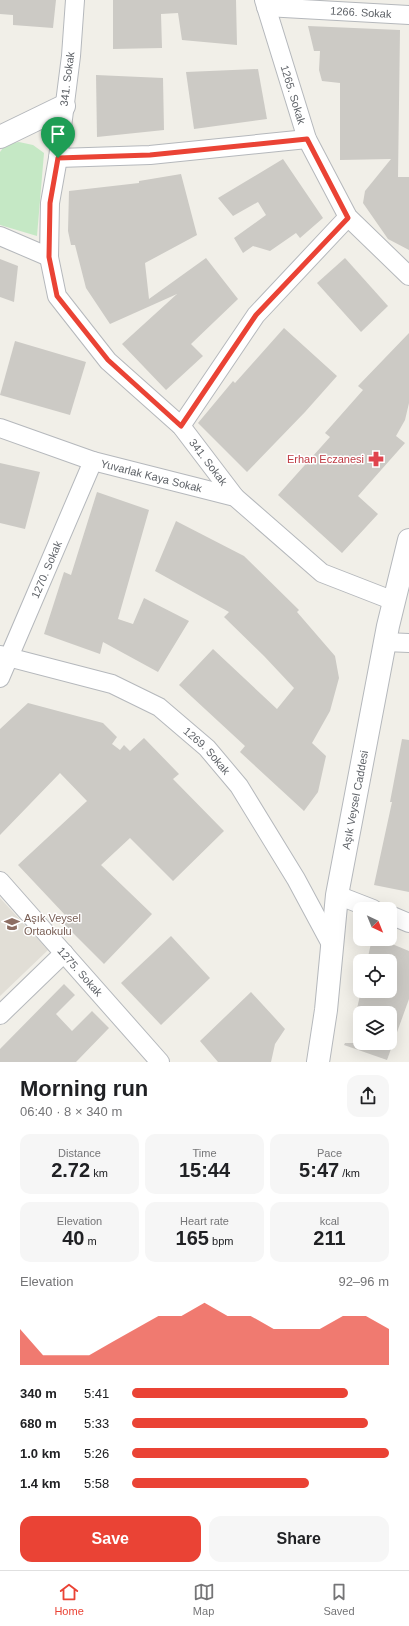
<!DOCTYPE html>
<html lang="en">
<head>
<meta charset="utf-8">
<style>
	body { margin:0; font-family:Arial,sans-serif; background:#f6f6f6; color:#202124; height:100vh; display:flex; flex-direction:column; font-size:15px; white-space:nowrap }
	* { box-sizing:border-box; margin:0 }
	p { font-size:13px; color:#757577 }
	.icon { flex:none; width:22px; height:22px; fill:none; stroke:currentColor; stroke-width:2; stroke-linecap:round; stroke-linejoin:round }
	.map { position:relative; height:1062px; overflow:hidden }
	.drawer { display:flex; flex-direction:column; background:#fff; flex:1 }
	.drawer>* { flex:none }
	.needle { width:26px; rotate:137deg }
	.fabs { position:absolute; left:353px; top:902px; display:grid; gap:8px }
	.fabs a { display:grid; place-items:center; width:44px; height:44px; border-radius:8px; background:#fff; box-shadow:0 4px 16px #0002; font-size:20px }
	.pin { position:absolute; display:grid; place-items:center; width:34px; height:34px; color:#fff; margin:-41px -17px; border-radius:50% 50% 50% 0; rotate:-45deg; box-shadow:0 0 4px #0007 }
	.pin .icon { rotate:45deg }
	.round { display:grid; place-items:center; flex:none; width:42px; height:42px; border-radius:12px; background:#f6f6f6 }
	.summary { display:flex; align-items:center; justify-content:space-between; height:68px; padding:0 20px }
	h1 { font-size:22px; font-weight:700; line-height:30px }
	.metrics { display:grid; grid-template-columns:repeat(3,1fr); gap:6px; height:68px; padding:4px 20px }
	.metrics div { display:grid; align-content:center; border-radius:10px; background:#f6f6f6; text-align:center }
	.metrics b { font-size:20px; font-weight:700 }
	.metrics small { font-size:11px; font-weight:400 }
	.metrics p { font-size:11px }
	.chart { height:112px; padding:8px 20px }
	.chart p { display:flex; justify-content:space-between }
	.chart svg { width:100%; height:72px; margin-top:4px; fill:#ea4335; opacity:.7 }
	.cta { display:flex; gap:8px; margin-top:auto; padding:8px 20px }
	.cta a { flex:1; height:46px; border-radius:12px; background:#ea4335; color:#fff; font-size:16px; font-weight:700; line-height:46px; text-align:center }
	.cta a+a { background:#f6f6f6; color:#202124 }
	ul { padding:0 20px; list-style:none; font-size:13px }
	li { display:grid; grid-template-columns:64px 48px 1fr; align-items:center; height:30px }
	li i { height:10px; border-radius:5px; background:#ea4335 }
	.dock { display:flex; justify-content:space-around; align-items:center; height:56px; border-top:1px solid #e0e0e0; background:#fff; font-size:11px; color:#757577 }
	.dock a { display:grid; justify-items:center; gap:2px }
	.dock .selected { color:#ea4335 }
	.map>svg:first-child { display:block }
	.education { fill:#e1ded6 }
	.green { fill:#c5e8c5 }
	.building { fill:#cccac5 }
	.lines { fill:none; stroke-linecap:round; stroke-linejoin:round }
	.minor-casing { stroke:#b5b8bc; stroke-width:20 }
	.tertiary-casing { stroke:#b5b8bc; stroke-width:24 }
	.minor { stroke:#fff; stroke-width:18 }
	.tertiary { stroke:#fff; stroke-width:22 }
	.route-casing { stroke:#fff; stroke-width:8 }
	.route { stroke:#ea4335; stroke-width:5 }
	.labels { text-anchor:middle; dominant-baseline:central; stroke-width:3; stroke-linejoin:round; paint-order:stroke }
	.street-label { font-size:11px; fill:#5f6368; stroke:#fff }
	.health-label { font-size:11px; fill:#be3a42; stroke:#fff; text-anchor:end }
	.education-label { font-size:11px; fill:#785e54; stroke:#fff; text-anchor:start }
</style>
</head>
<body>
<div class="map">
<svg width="409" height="1062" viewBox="0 0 409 1062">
	<rect width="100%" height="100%" fill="#f1efe8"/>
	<polygon class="education" points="0,898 48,950 0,996"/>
	<polygon class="green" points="19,142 33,145 44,153 37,236 0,225 0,152 6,144"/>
	<g class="building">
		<polygon points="0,0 56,0 53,28 13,25 13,15 0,14"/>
		<polygon points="113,0 236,0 237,45 182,40 178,13 161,14 162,48 113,49"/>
		<polygon points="308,26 400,30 398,177 409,177 409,250 388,239 363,203 365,191 391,159 340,160 340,83 322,81 319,70 320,51 314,51"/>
		<polygon points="258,69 267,119 194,129 186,72"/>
		<polygon points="96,75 163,78 164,130 97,137"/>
		<polygon points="283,159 323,218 300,238 296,233 270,251 253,246 243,253 234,238 266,215 258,202 233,216 218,198"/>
		<polygon points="181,174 197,235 145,263 149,299 206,258 238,299 191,344 203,356 166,390 122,344 177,294 110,324 86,288 75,245 71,245 68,231 69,191 139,183 139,181"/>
		<polygon points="345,258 388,306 361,332 317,283"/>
		<polygon points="0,259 18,266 14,302 0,297"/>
		<polygon points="284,328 337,376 305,412 247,472 198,423 233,381 235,383"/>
		<polygon points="409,333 409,403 405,420 396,436 405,443 358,496 378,514 342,553 278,495 330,437 325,433 363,390 358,386"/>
		<polygon points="15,341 86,362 70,415 0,395"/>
		<polygon points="0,463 40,472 25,529 0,523"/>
		<polygon points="97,492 149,510 118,619 133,624 144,598 189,621 158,672 103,642 100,654 44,634 64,572 71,575"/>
		<polygon points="176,521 244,556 299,610 297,612 335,656 339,678 330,711 312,743 326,756 318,792 304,811 240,752 245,746 179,685 213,649 277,709 294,688 264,656 224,617 229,612 155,571"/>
		<polygon points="28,703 103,723 117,737 112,744 120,750 124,745 130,751 144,738 179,774 173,779 224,831 173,881 130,838 101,865 152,914 104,964 61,921 66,916 18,865 87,801 60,773 0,835 0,729"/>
		<polygon points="402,739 409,740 409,892 374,885 392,802 390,802"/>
		<polygon points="171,936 210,978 161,1025 121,983"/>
		<polygon points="372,939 380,939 409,951 409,999 387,1060 344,1045 345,1043 390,1043 390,1013 356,1013 361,991 390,991 390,961 367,961"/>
		<polygon points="64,984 75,995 56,1014 72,1031 92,1011 109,1028 76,1062 0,1062 0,1049"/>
		<polygon points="251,992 285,1029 275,1044 271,1062 218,1062 200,1041"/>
	</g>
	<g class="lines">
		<defs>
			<g id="minor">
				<path id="s1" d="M75,0l-4,56 -13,102 -8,45 -1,54 8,39 51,65 73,65 54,71"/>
				<path id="s2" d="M264,0l43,139 41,78 61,59"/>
				<path id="s3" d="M266,7l143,8"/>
				<polyline points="58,158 150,155 307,139"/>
				<polyline points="0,236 49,257"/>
				<polyline points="181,426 256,315 348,217"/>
				<path id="s4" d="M0,428l93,33 142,36 87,76 72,28"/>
				<polyline points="385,642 409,643"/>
				<path id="s5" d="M0,655l112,29 47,23 48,41 32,38 57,93 36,67"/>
				<path id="s6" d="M0,678l93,-217"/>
				<path id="s7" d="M0,881l160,181"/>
				<polyline points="337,895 373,909"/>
				<polyline points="390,915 409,923"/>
				<polyline points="0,1015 64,953"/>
			</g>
			<g id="tertiary">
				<polyline points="0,137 64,106"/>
				<path id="s8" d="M318,1062l8,-52 11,-115 51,-269 21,-86"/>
			</g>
		</defs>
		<use href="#minor" class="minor-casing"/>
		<use href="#tertiary" class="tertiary-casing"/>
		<use href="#minor" class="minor"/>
		<use href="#tertiary" class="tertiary"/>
	</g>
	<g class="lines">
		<defs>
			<polygon id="route" points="307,139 348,218 256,315 181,426 108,360 57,296 49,257 50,203 58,158 150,155"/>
		</defs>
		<use href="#route" class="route-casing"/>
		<use href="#route" class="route"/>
	</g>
	<defs>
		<symbol id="pharmacy-bare" viewBox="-9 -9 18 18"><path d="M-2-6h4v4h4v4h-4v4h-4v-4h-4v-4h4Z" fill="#e0444e" stroke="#fff" stroke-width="2.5" paint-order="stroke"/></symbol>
		<symbol id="school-bare" viewBox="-9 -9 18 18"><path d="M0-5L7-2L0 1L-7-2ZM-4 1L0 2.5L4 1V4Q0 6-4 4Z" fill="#8d6e63" stroke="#fff" stroke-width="2.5" paint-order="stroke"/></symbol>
	</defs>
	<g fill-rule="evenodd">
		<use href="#pharmacy-bare" x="365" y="448" width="22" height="22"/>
		<use href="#school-bare" x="1" y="913" width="22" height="22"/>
	</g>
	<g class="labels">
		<g class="street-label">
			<text stroke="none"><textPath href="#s3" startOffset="95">1266. Sokak</textPath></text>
			<text transform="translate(67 79) rotate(-83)">341. Sokak</text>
			<text stroke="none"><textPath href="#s2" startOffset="99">1265. Sokak</textPath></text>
			<text stroke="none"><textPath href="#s1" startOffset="524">341. Sokak</textPath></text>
			<text stroke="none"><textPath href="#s4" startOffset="159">Yuvarlak Kaya Sokak</textPath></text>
			<text stroke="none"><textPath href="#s6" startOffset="118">1270. Sokak</textPath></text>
			<text stroke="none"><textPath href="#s5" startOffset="233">1269. Sokak</textPath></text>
			<text stroke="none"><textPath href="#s8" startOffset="265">Aşık Veysel Caddesi</textPath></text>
			<text stroke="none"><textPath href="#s7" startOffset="121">1275. Sokak</textPath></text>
		</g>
		<g class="health-label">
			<text x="364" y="459">Erhan Eczanesi</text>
		</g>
		<g class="education-label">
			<text x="24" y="918">Aşık Veysel<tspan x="24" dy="13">Ortaokulu</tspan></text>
		</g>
	</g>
</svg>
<div class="fabs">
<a><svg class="needle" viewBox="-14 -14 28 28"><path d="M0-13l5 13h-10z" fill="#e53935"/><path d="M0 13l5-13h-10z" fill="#757577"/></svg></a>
<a><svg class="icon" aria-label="locate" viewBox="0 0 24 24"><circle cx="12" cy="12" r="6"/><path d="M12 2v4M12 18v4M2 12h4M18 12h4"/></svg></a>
<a><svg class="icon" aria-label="layers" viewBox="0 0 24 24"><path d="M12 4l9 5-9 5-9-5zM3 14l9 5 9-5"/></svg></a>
</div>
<div class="pin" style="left:58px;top:158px;background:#1e9e55"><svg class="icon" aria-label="arrive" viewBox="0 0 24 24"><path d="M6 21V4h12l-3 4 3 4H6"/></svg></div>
</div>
<section class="drawer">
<div class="summary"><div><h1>Morning run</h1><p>06:40 · 8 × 340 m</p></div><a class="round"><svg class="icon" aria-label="share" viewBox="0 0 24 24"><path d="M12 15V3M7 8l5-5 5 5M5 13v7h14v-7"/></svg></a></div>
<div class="metrics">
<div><p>Distance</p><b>2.72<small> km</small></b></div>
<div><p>Time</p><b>15:44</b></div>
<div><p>Pace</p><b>5:47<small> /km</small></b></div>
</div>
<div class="metrics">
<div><p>Elevation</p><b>40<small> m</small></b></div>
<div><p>Heart rate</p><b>165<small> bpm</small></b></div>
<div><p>kcal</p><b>211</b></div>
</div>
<div class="chart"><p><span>Elevation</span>92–96 m</p>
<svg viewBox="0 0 160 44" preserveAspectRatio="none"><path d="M0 44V22L10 38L20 38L30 38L40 30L50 22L60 14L70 14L80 6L90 14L100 14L110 22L120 22L130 22L140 14L150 14L160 22V44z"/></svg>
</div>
<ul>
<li><b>340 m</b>5:41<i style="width:84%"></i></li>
<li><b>680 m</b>5:33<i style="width:92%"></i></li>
<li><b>1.0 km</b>5:26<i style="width:100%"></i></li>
<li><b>1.4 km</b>5:58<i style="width:69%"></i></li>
</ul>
<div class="cta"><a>Save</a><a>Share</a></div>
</section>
<nav class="dock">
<a class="selected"><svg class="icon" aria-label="home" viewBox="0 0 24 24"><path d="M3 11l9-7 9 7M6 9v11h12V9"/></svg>Home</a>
<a><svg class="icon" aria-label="map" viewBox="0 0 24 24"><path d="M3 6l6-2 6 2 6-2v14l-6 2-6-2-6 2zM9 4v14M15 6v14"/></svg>Map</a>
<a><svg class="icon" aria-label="saved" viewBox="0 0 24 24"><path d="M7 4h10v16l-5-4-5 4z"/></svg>Saved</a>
</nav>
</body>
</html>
